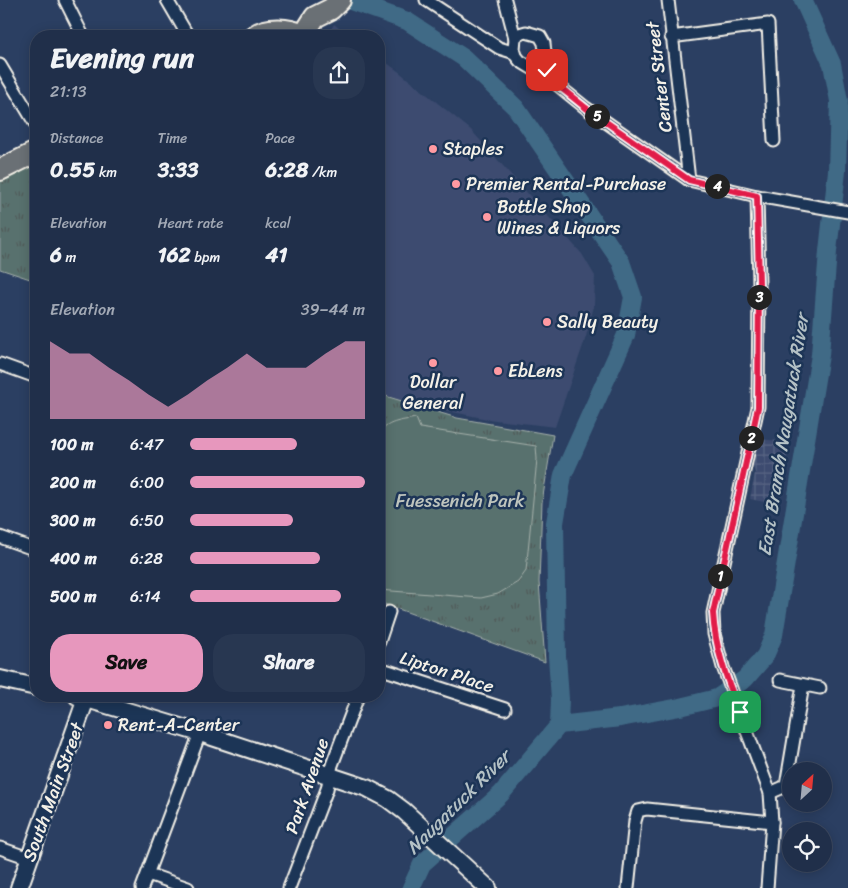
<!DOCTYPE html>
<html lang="en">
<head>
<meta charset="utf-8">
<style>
	body { margin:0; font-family:Sriracha,sans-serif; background:#283751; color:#f1f3f6; height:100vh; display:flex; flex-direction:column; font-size:19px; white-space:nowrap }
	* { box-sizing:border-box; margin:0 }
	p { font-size:16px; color:#a2a9b5 }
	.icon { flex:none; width:28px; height:28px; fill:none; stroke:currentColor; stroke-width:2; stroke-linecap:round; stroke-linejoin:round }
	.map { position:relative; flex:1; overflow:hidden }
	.side { position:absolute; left:30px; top:30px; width:355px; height:672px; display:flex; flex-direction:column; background:#202f4a; border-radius:20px; box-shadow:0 2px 12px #0003,0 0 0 1px #3d4a62 }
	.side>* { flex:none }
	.needle { width:32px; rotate:26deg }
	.fabs { position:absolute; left:782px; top:762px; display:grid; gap:10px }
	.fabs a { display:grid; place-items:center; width:50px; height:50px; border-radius:50%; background:#202f4a; box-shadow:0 2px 12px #0003,0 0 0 1px #3d4a62; font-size:25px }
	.pin { position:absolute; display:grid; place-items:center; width:42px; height:42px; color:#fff; margin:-21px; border-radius:10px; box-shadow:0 2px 8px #0006 }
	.km { position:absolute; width:25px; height:25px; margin:-12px; border-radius:50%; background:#222; color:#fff; font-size:14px; line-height:25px; text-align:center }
	.round { display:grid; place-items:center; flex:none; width:52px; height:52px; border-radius:20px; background:#283751 }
	.head { display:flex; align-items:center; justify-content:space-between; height:85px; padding:0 20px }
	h1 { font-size:28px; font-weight:700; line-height:38px }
	.stats { display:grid; grid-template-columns:repeat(3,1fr); gap:8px; height:85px; padding:5px 20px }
	.stats div { display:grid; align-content:center }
	.stats b { font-size:21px; font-weight:700 }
	.stats small { font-size:14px; font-weight:400 }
	.stats p { font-size:14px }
	.chart { height:140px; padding:10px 20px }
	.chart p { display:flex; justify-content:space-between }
	.chart svg { width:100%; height:90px; margin-top:5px; fill:#e797bd; opacity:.7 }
	.primary-button { display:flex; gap:10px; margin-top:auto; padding:10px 20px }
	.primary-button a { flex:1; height:58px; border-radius:20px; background:#e797bd; color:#111; font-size:20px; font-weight:700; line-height:58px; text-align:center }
	.primary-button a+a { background:#283751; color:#f1f3f6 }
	ul { padding:0 20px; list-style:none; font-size:16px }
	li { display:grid; grid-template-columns:80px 60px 1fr; align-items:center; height:38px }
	li i { height:12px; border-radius:6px; background:#e797bd }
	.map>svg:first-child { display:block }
	.built { fill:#3c4b6f }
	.industrial { fill:url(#industrial-grid) }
	.grass { fill:url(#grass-tufts); stroke:#a6b1ab }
	.garden { fill:#59716e; stroke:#a6b1ab }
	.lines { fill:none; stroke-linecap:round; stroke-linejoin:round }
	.river { stroke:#406b86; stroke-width:18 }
	.street-casing { stroke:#f4f1e8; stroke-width:15 }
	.secondary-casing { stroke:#f4f1e8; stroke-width:20 }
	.highway-casing { stroke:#f4f1e8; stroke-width:24 }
	.street { stroke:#1d3557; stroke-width:11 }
	.secondary { stroke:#1d3557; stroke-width:16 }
	.highway { stroke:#6b6f75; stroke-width:20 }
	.route-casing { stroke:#fff; stroke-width:10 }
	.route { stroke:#e11d48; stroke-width:6 }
	.poi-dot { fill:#ff9aa2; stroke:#1d3557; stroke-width:2 }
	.labels { text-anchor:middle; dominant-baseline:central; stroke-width:5; stroke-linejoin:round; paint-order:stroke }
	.street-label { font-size:18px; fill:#f4f1e8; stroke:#1d3557 }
	.poi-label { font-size:18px; fill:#f4f1e8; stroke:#1d3557; text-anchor:start }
	.park-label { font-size:18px; fill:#bec4bd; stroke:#1d3557 }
	.water-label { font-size:19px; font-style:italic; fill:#b5c2c6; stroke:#1d3557 }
</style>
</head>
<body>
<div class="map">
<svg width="848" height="888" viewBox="0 0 848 888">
	<defs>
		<pattern id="industrial-grid" width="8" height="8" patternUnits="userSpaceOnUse" patternTransform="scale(1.25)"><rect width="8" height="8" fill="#3c4b6f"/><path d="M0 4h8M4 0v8" fill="none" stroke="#596584"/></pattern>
		<pattern id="grass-tufts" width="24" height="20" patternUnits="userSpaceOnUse" patternTransform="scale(1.25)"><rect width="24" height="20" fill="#59716e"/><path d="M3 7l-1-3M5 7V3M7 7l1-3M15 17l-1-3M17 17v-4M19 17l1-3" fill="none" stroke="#505a58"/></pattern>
	</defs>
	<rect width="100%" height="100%" fill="#2b3f62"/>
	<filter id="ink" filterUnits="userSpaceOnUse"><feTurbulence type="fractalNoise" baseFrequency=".02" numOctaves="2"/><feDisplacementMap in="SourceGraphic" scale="10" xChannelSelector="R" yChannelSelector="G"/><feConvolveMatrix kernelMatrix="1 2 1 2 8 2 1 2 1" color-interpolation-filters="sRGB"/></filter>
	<g filter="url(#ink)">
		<g class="built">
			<polygon points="334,24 349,36 327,36"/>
			<polygon points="379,57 398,71 471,130 582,254 595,276 594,306 586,337 555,427 487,419 409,403 379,393"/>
		</g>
		<polygon class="industrial" points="759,439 790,442 778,505 750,499 755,473 753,465"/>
		<g class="grass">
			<polygon points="36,161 36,281 0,269 0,178"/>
			<polygon points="379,394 457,418 553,435 542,502 539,582 545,662 379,602"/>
		</g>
		<path class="garden" d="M416,418l4,10 116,18 1,13 -11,112 -8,11 -20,12 -17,4 -102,-8v-155c7,-14 22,-14 37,-17z"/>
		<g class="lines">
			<g class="river">
				<polyline points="348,0 407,21 464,58 516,108 621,262 633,297 626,335 563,475 555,523 557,656 560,699 559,725"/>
				<polyline points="559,725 620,718 680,707 717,698 745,679 765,656 774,635 820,355 828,251 837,171 839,101 832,64 803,0"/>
				<polyline points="411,888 422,864 501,794 559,725"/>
			</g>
			<defs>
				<g id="street">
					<polyline points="65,0 83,36"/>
					<polyline points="167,0 188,36"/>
					<polyline points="426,0 499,48 515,53"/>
					<polyline points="505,0 515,38"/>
					<polyline points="668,0 689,180"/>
					<polyline points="671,37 768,24 774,141"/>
					<polyline points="0,65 36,125"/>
					<polyline points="550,79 547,70 544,43 540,36 526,32 519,34 515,38 514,49 516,56 520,61 550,79 586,108 689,180 757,196 848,212"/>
					<polyline points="757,196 759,284 758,407 713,613 714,634 723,667 770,793 772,822 767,888"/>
					<polyline points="0,364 36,377"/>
					<polyline points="0,537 36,550"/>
					<polyline points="379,642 389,612"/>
					<polyline points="379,668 505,709"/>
					<polyline points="780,680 820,688"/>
					<polyline points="770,793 786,786 803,685"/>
					<polyline points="0,848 29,858"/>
					<polyline points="148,874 188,888"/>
					<polyline points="142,888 200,733"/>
					<polyline points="289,888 327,789 332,765 358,696"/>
					<polyline points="628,888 635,821 638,811 647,809 772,822"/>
				</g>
				<g id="secondary">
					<polyline points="0,679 36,687"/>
					<polyline points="77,696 200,733 367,788 388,799 404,811 488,888"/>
					<polyline points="19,888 87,696"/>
				</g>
				<g id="highway">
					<path d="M254,36c14,-10 35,-7 50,-1"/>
					<polyline points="303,36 315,17 331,9 340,0"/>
					<polyline points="0,170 36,152"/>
				</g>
			</defs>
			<use href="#street" class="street-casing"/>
			<use href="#secondary" class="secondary-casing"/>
			<use href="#highway" class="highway-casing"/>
			<use href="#street" class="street"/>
			<use href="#secondary" class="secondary"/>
			<use href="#highway" class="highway"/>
		</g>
	</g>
	<g class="lines" filter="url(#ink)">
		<defs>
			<path id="route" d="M547,70l3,9 36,29 103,72 68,16 2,88 -1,123 -45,206c2,36 14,67 27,99"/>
		</defs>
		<use href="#route" class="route-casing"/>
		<use href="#route" class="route"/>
	</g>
	<g class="poi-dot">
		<circle cx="433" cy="149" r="5"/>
		<circle cx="456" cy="184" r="5"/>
		<circle cx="487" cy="217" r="5"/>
		<circle cx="547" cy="322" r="5"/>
		<circle cx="433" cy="363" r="5"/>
		<circle cx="498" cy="371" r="5"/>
		<circle cx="108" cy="725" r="5"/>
	</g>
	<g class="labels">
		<g class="street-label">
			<text transform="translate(659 77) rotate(-97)">Center Street</text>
			<text transform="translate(447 672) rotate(18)">Lipton Place</text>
			<text transform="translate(307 786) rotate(-71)">Park Avenue</text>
			<text transform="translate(53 792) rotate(-70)">South Main Street</text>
		</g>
		<g class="poi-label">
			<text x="443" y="149">Staples</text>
			<text x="466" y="184">Premier Rental-Purchase</text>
			<text x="497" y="207">Bottle Shop<tspan x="497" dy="21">Wines &amp; Liquors</tspan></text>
			<text x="557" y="322">Sally Beauty</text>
			<text x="508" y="371">EbLens</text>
			<text x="433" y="382" text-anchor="middle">Dollar<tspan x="433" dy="21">General</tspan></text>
			<text x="118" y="725">Rent-A-Center</text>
		</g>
		<g class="park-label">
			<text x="460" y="501">Fuessenich Park</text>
		</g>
		<g class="water-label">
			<text transform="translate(783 435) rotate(-81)">East Branch Naugatuck River</text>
			<text transform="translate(458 802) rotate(-45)">Naugatuck River</text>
		</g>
	</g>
</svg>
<div class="fabs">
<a><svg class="needle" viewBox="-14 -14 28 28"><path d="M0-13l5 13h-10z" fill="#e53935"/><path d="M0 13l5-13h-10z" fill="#a2a9b5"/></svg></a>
<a><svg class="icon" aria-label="locate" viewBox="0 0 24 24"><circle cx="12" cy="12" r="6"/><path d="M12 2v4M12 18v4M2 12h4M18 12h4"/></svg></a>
</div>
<div class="pin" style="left:740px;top:712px;background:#1e9e55"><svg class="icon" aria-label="arrive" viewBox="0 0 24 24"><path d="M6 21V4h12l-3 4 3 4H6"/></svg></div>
<div class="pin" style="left:547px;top:70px;background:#d93025"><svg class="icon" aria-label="check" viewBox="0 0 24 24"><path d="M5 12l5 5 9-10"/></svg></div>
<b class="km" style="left:720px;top:576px">1</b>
<b class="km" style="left:751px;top:438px">2</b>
<b class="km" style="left:759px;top:297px">3</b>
<b class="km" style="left:717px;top:186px">4</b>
<b class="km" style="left:597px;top:116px">5</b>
<section class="side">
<div class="head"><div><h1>Evening run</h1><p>21:13</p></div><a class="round"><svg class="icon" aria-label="share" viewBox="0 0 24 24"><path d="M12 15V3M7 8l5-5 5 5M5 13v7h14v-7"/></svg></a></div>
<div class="stats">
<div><p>Distance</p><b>0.55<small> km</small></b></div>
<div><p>Time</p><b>3:33</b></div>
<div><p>Pace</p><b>6:28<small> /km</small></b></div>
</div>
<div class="stats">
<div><p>Elevation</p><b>6<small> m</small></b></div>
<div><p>Heart rate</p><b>162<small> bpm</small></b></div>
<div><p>kcal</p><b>41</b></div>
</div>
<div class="chart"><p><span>Elevation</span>39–44 m</p>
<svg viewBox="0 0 160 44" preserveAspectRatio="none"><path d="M0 44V6L10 12L20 12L30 19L40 25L50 32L60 38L70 32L80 25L90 19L100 12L110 19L120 19L130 19L140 12L150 6L160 6V44z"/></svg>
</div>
<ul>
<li><b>100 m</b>6:47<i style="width:61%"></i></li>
<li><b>200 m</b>6:00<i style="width:100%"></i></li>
<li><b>300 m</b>6:50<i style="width:59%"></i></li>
<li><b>400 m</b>6:28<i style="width:74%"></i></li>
<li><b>500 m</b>6:14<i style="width:86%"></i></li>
</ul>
<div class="primary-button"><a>Save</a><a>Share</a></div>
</section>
</div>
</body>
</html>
